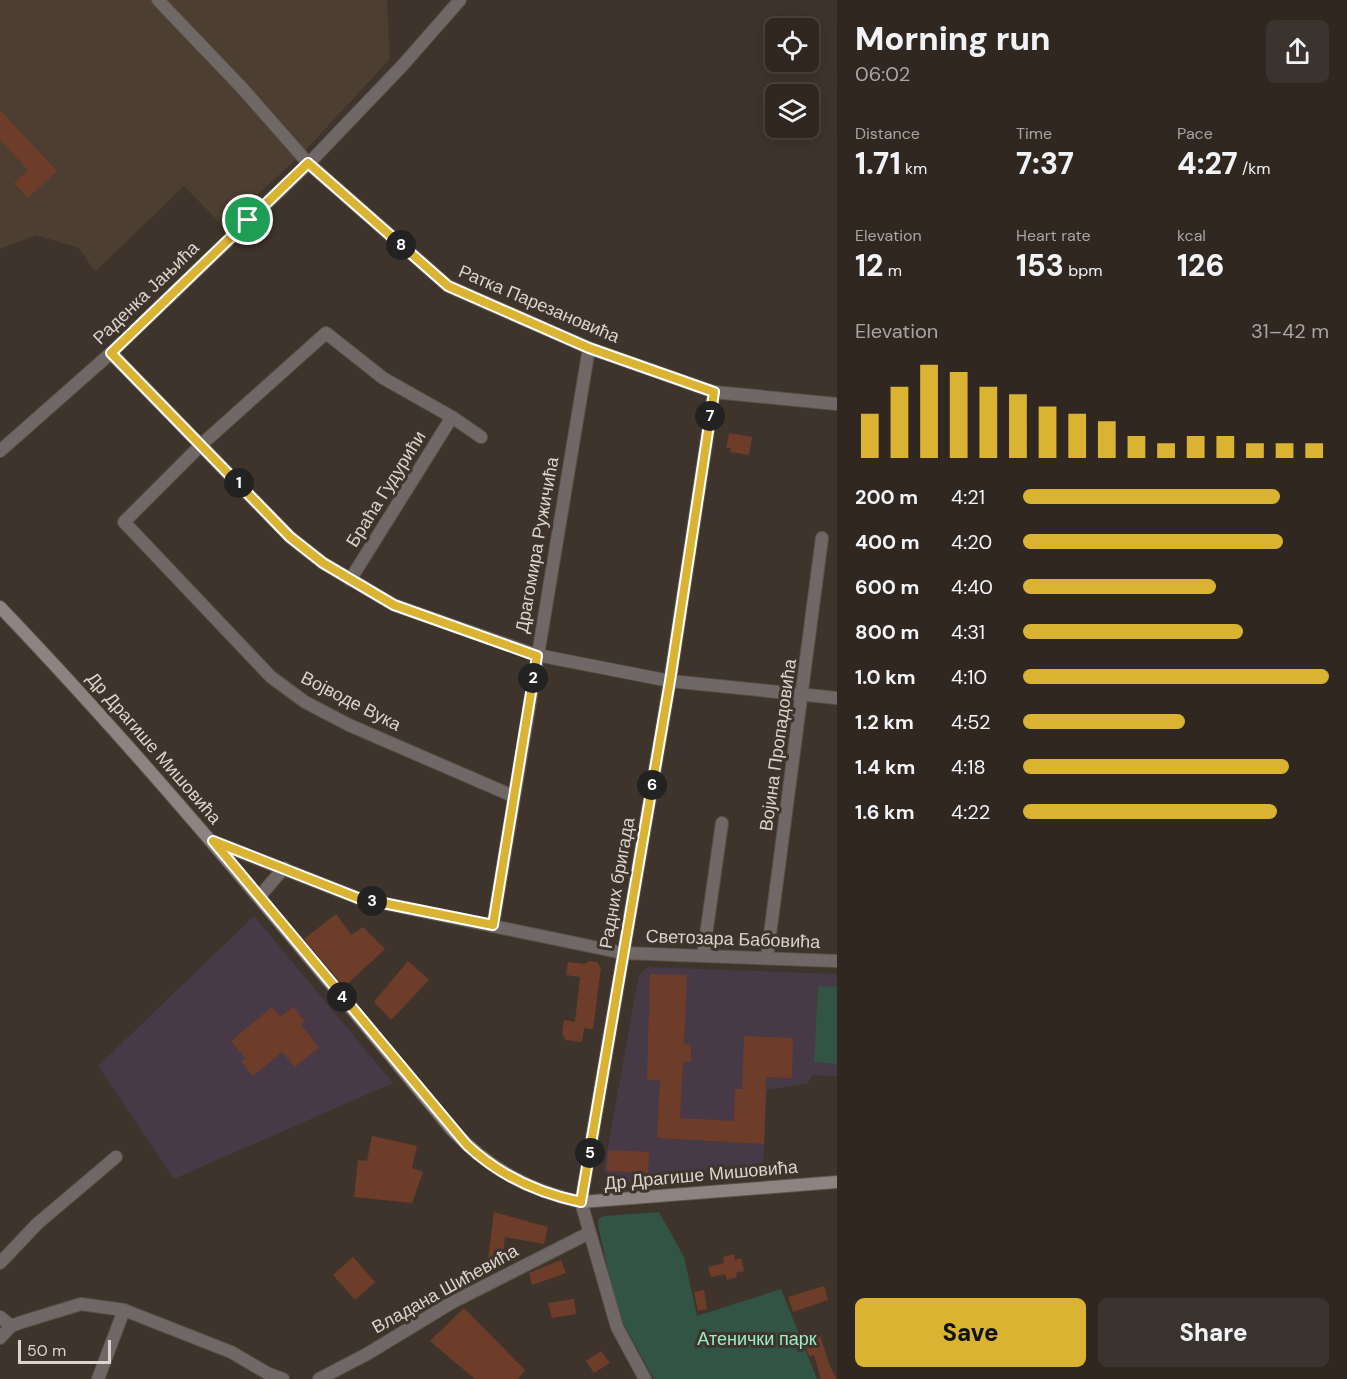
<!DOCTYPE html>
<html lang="en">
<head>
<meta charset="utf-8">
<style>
	body { margin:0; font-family:"DM Sans",sans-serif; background:#3b332d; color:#f1f3f6; height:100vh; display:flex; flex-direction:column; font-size:22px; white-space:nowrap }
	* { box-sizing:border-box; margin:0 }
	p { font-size:20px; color:#a7a5a5 }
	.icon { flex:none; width:33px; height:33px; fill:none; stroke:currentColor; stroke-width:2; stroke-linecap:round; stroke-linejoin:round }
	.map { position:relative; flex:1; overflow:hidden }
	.details { display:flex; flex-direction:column; background:#2f2720; width:510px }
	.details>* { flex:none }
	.fabs { position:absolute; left:765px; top:18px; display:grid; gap:12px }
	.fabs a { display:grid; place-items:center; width:54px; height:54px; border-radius:9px; background:#2f2720; box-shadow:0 3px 15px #0003,0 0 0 2px #4a443e; font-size:30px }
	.scale { position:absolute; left:18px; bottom:15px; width:93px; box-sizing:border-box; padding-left:6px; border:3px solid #dbd3ce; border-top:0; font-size:16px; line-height:21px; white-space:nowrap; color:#dbd3ce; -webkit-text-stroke:4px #3f342b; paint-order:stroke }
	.pin { position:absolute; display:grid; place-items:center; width:51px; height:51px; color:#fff; margin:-26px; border:3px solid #fff; border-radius:50%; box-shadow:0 2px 6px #0007 }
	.km { position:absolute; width:30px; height:30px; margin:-15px; border-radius:50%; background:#222; color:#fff; font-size:16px; line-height:30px; text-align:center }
	.round { display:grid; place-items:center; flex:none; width:63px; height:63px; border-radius:9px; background:#3b332d }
	.summary { display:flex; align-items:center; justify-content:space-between; height:102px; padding:0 18px }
	h1 { font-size:33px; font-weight:800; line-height:45px }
	.figures { display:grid; grid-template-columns:repeat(3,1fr); gap:9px; height:102px; padding:6px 18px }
	.figures div { display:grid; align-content:center }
	.figures b { font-size:30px; font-weight:800 }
	.figures small { font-size:16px; font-weight:400 }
	.figures p { font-size:16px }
	.chart { height:168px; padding:12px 18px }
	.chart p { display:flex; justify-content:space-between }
	.chart svg { width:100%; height:108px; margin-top:6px; stroke:#dab333; stroke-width:6 }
	.cta { display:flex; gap:12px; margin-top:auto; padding:12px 18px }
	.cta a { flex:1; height:69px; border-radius:9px; background:#dab333; color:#111; font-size:24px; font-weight:800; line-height:69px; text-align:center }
	.cta a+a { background:#3b332d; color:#f1f3f6 }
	ul { padding:0 18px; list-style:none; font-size:20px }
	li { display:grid; grid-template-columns:96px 72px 1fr; align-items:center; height:45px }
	li i { height:15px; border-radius:8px; background:#dab333 }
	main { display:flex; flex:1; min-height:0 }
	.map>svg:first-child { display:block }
	.education { fill:#473946 }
	.medical { fill:#4c3e30 }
	.green { fill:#325445 }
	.building { fill:#6e3d2a }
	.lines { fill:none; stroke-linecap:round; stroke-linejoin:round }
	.minor-casing { stroke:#5b5148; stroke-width:14 }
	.tertiary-casing { stroke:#5b5148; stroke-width:14 }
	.secondary-casing { stroke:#5b5148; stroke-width:14 }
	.minor { stroke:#706867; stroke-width:12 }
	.tertiary { stroke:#706867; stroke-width:12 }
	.secondary { stroke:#8f8382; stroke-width:12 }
	.route-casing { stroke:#fff; stroke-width:12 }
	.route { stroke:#dab333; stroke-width:8 }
	.labels { text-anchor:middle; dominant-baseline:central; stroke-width:6; stroke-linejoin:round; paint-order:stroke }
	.street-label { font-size:18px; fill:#dbd3ce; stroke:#3f342b }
	.park-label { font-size:18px; fill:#94f0c7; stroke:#3f342b }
</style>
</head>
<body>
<main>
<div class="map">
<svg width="837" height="1379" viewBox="0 0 837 1379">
	<rect width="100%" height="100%" fill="#3f342b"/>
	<g class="education">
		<polygon points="254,916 393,1083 174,1179 98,1066"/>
		<polygon points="648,967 837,974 837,1076 812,1075 808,1083 767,1090 763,1167 629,1182 607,1177 604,1169 639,974"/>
	</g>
	<polygon class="medical" points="0,0 387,0 390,59 302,154 223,226 184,186 95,272 79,248 36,235 0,249"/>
	<g class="green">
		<polygon points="818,986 837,987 837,1064 814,1062"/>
		<polygon points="659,1212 684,1257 697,1316 781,1289 817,1379 654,1379 617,1312 598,1225 599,1218 604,1216"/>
	</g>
	<g class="building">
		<polygon points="0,110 57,171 28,198 14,183 28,170 0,140"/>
		<polygon points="729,433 752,437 749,455 730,452 731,448 726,448"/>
		<polygon points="336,914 351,935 363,927 385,949 344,987 304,939"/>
		<polygon points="408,961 429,980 391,1020 374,1002"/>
		<polygon points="589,961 597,962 601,968 593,1029 584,1028 582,1042 566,1040 562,1034 564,1020 575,1022 580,977 566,975 568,962 585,964"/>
		<polygon points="650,974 687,975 684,1044 691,1045 691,1062 683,1062 680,1118 734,1121 735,1089 742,1089 744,1036 793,1038 792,1078 766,1077 764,1144 657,1138 660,1080 647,1080"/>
		<polygon points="272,1007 281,1017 293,1007 305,1021 301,1025 319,1047 295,1067 282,1052 253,1076 241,1061 245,1058 231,1041"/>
		<polygon points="372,1136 417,1146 412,1168 423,1172 412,1203 354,1197 358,1160 367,1161"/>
		<polygon points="608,1150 649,1152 648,1173 607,1171"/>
		<polygon points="494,1212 548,1227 544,1244 505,1237 502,1261 488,1260"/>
		<polygon points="734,1254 735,1260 741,1258 744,1271 736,1273 737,1277 727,1280 725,1274 711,1277 708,1267 724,1263 723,1257"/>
		<polygon points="353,1257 375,1282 355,1300 333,1275"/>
		<polygon points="561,1260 566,1273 532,1285 529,1273"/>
		<polygon points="824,1286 828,1300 793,1312 788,1297"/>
		<polygon points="704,1290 707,1309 698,1311 694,1292"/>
		<polygon points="574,1299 576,1314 552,1318 548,1303"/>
		<polygon points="464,1308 525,1370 518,1379 475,1379 430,1341"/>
		<polygon points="820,1336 830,1366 836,1379 821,1379 814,1355 809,1356 804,1341"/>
		<polygon points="601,1351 610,1363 594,1373 586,1361"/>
	</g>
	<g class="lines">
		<defs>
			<g id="minor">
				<polyline points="158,0 243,89 308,163 448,286 589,348 714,392 837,404"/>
				<polyline points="111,353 290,537 323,563 394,605 537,655 670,681 837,698"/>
				<polyline points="481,437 452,417 383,378 326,333 202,444 124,522 271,677 305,702 349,725 513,796"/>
				<polyline points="350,580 452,417"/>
				<polyline points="212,841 358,898 623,953 837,961"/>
				<polyline points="259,897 284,868"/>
				<polyline points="493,925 589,348"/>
				<polyline points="703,956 722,823"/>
				<polyline points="767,957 822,538"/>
				<polyline points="0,1263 37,1224 116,1157"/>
				<polyline points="0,1317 11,1326"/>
				<polyline points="0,1338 11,1326 22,1322 81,1304 124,1310 231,1352 267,1373 283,1379"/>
				<polyline points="98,1379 124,1310"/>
				<polyline points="319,1379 367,1354 451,1303 589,1233"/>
			</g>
			<g id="tertiary">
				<polyline points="0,451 111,353 313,159 402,66 460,0"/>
				<polyline points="645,1379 617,1327 581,1202 670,681 714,392"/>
			</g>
			<path id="secondary" d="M0,607c160,167 305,346 453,524 37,38 77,60 128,71l256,-20"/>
		</defs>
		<use href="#minor" class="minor-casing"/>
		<use href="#tertiary" class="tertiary-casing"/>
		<use href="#secondary" class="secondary-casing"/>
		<use href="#minor" class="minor"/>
		<use href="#tertiary" class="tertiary"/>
		<use href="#secondary" class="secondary"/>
	</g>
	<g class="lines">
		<defs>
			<path id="route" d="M308,163l140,123 141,62 125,44 -44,289 -89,521c-44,-9 -81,-26 -114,-57l-254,-304 145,57 135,27 44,-269 -143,-51 -71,-42 -33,-26 -179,-184z"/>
		</defs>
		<use href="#route" class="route-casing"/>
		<use href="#route" class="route"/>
	</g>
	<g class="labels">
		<g class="street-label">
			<text transform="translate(146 293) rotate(-44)">Раденка Јањића</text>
			<text transform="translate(539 304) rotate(23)">Ратка Парезановића</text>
			<text transform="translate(386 489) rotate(-58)">Браћа Гудурићи</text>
			<text transform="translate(537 545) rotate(-80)">Драгомира Ружичића</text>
			<text transform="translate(351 701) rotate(27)">Војводе Вука</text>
			<text transform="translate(778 745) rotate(-82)">Војина Пропадовића</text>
			<text transform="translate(154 748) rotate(49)">Др Драгише Мишовића</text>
			<text transform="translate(617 883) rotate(-80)">Радних бригада</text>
			<text transform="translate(733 939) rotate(2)">Светозара Бабовића</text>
			<text transform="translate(701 1175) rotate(-5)">Др Драгише Мишовића</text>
			<text transform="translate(445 1289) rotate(-29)">Владана Шићевића</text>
		</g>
		<g class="park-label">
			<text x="757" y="1339">Атенички парк</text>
		</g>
	</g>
</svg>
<div class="fabs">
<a><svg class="icon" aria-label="locate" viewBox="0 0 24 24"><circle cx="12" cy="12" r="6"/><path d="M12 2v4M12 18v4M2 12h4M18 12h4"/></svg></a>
<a><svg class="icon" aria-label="layers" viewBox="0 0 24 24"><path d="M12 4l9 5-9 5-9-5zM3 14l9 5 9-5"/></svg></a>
</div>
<div class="scale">50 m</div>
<div class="pin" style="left:248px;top:220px;background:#1e9e55"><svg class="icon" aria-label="arrive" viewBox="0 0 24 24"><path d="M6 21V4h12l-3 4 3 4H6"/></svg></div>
<b class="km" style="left:239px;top:483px">1</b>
<b class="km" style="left:533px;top:678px">2</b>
<b class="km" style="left:372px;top:901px">3</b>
<b class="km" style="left:342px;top:997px">4</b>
<b class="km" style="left:590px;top:1153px">5</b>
<b class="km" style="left:652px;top:785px">6</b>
<b class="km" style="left:710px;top:416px">7</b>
<b class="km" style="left:401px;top:245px">8</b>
</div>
<section class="details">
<div class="summary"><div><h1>Morning run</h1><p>06:02</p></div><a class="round"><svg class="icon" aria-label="share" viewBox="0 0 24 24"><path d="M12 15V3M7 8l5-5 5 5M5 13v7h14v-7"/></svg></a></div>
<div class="figures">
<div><p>Distance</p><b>1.71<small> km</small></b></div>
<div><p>Time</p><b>7:37</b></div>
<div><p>Pace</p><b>4:27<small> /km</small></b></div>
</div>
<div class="figures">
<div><p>Elevation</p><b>12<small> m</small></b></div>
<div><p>Heart rate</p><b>153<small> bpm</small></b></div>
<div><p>kcal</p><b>126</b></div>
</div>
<div class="chart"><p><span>Elevation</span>31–42 m</p>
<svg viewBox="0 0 160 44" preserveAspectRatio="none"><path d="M5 44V26M15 44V15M25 44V6M35 44V9M45 44V15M55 44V18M65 44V23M75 44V26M85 44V29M95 44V35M105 44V38M115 44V35M125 44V35M135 44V38M145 44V38M155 44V38"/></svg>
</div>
<ul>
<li><b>200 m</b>4:21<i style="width:84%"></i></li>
<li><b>400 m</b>4:20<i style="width:85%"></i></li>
<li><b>600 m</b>4:40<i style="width:63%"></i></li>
<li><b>800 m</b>4:31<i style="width:72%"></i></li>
<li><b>1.0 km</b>4:10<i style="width:100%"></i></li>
<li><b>1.2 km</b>4:52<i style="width:53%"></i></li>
<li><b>1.4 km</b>4:18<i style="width:87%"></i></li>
<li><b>1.6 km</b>4:22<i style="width:83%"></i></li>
</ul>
<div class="cta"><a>Save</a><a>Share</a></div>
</section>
</main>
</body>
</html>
